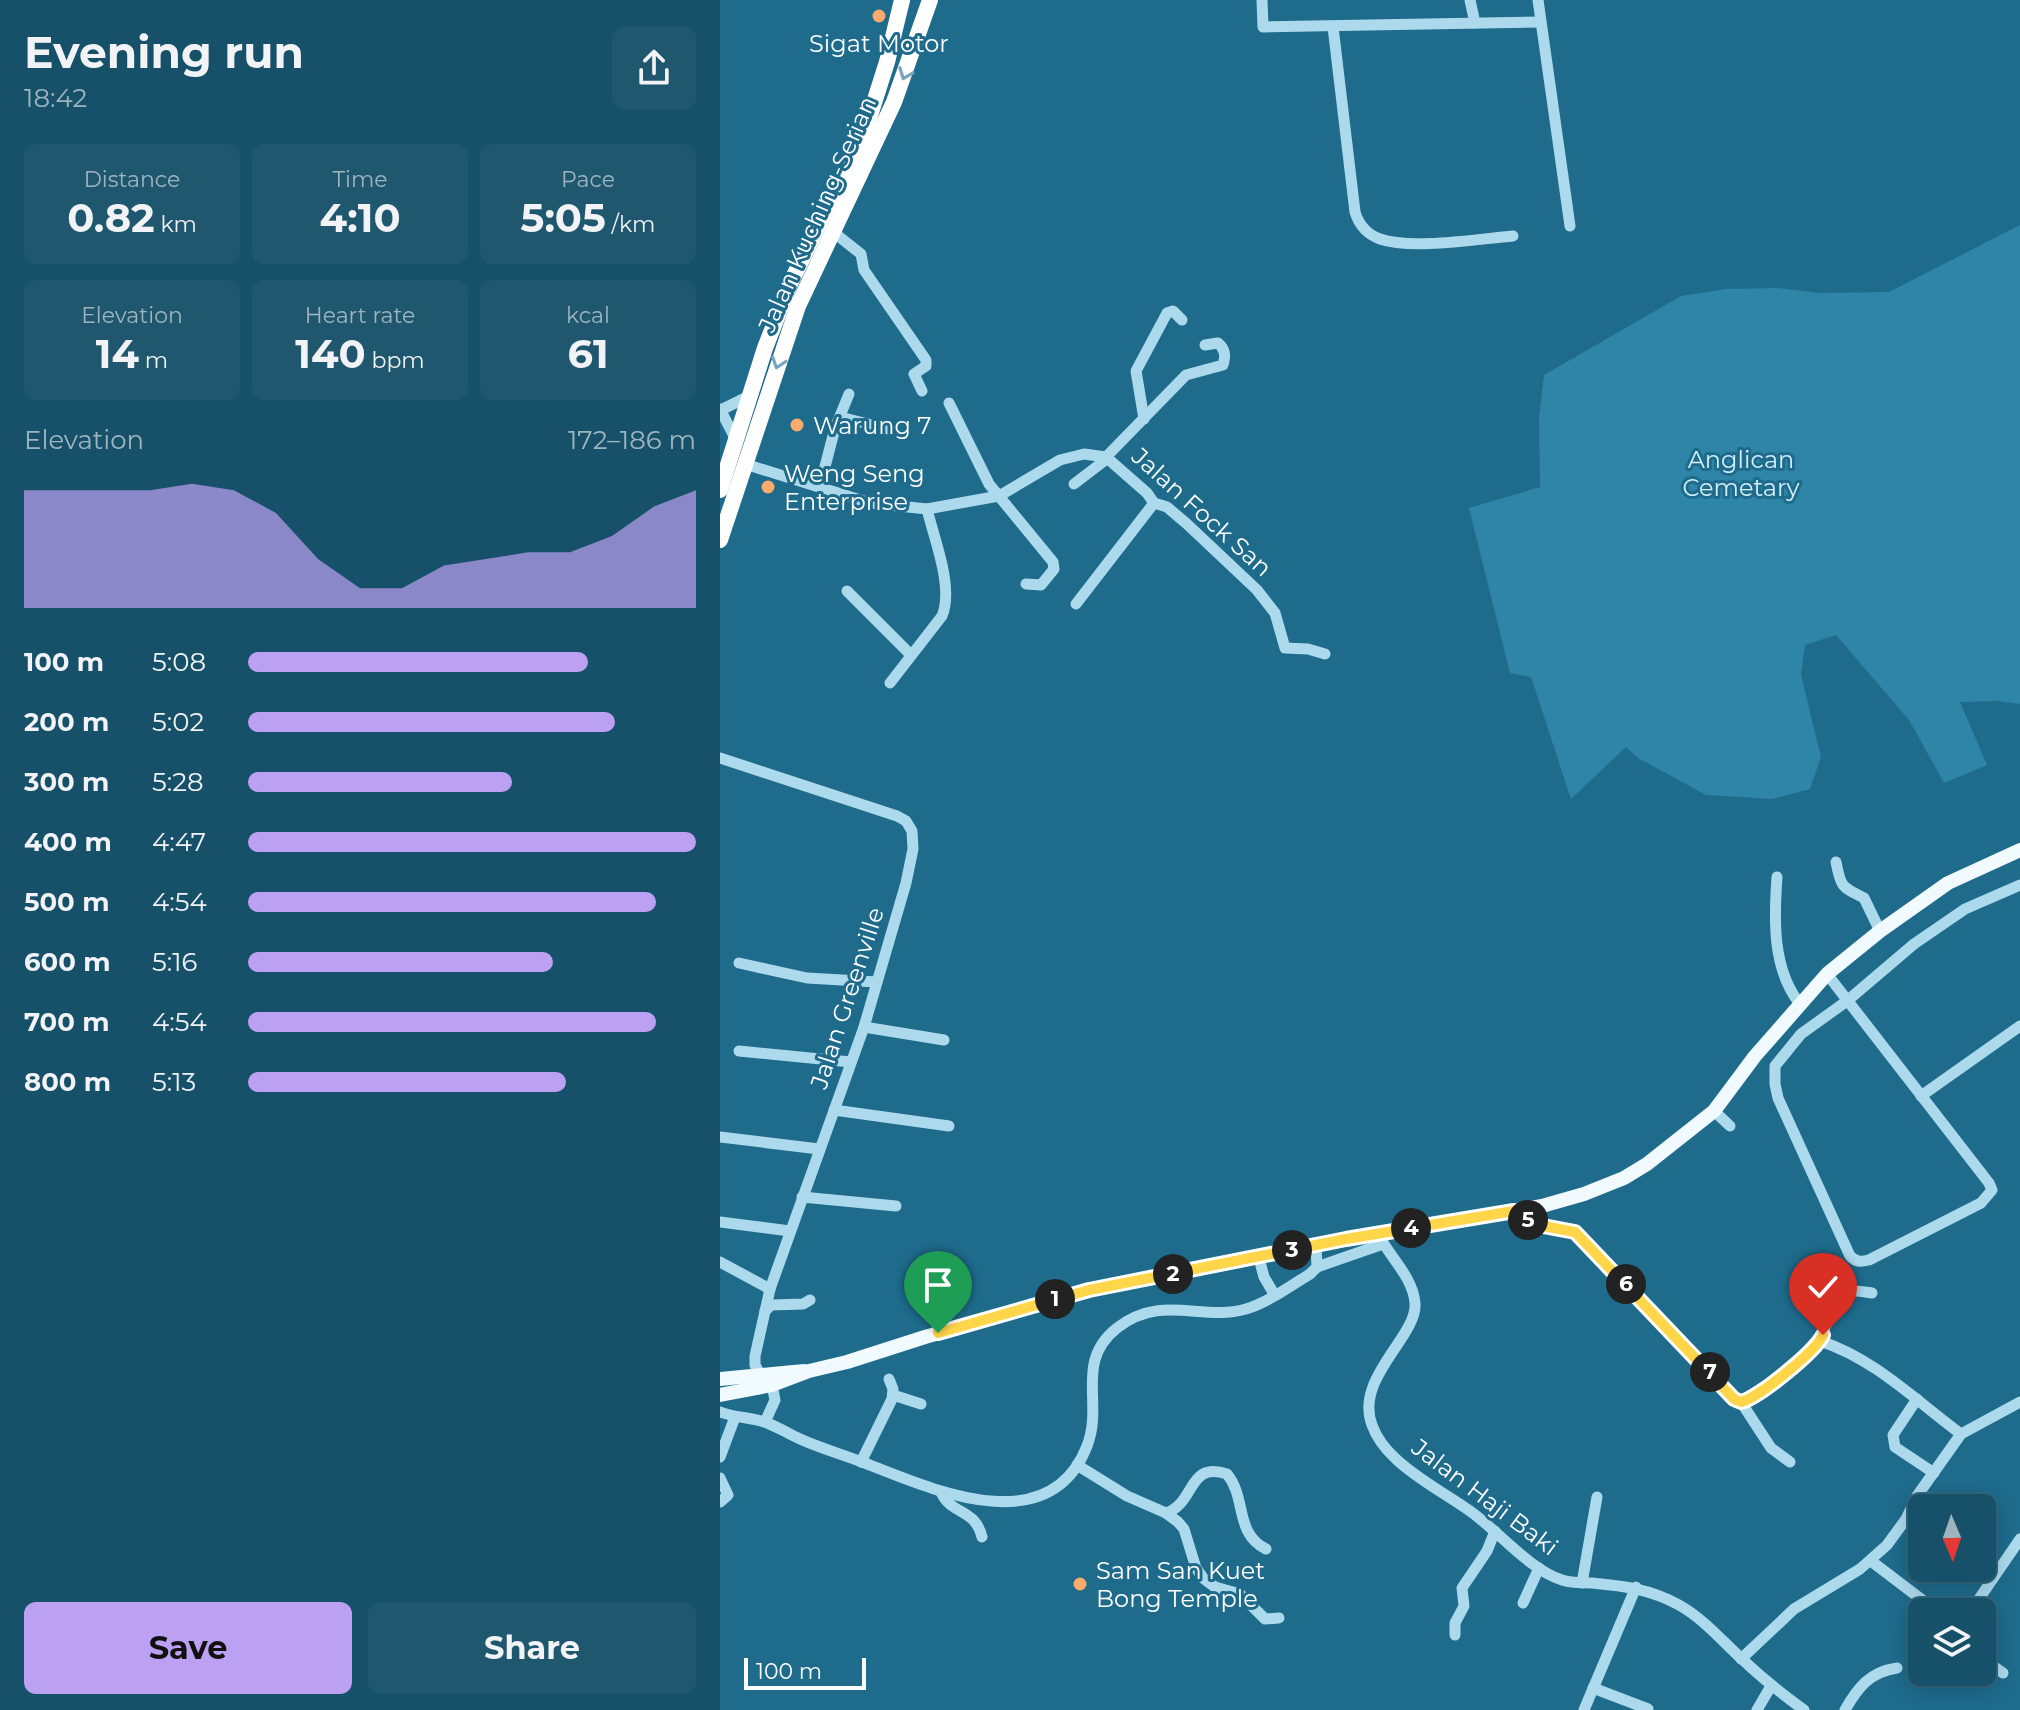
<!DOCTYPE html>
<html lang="en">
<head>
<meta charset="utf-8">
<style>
	body { margin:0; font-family:Montserrat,sans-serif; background:#1f576f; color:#f1f3f6; height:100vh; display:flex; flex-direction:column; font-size:30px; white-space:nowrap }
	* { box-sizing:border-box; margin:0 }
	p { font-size:26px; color:#9eb5c0 }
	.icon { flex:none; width:44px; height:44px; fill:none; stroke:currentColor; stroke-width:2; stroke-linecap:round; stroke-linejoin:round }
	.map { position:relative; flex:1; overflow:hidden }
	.sheet { display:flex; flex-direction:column; background:#165069; width:720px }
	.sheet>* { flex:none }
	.needle { width:52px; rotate:178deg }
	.controls { position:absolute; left:1188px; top:1494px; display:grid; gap:16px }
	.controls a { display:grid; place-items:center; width:88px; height:88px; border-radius:12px; background:#165069; box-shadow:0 4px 20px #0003,0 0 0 2px #35677d; font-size:40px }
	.scale { position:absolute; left:24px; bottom:20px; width:122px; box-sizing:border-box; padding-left:8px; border:4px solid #fff; border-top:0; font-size:22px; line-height:28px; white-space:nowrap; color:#fff; -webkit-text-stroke:6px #1e6b8c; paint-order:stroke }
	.pin { position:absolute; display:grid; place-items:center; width:68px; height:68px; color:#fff; margin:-82px -34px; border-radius:50% 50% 50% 0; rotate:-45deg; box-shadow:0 0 8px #0007 }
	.pin .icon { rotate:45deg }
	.km { position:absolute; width:40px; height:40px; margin:-20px; border-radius:50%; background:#222; color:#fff; font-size:22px; line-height:40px; text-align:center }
	.round { display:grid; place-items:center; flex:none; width:84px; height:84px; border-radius:12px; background:#1f576f }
	.headline { display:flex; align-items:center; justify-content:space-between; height:136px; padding:0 24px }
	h1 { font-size:44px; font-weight:700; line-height:60px }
	.stats { display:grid; grid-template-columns:repeat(3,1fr); gap:12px; height:136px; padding:8px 24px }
	.stats div { display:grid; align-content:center; border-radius:12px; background:#1f576f; text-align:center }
	.stats b { font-size:40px; font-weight:700 }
	.stats small { font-size:22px; font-weight:400 }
	.stats p { font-size:22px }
	.chart { height:224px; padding:16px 24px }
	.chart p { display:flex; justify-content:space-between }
	.chart svg { width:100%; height:144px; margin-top:8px; fill:#bca0f2; opacity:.7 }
	.action { display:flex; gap:16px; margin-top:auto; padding:16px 24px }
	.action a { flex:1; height:92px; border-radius:12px; background:#bca0f2; color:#111; font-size:32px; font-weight:700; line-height:92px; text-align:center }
	.action a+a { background:#1f576f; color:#f1f3f6 }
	ul { padding:0 24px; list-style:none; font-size:26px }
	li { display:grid; grid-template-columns:128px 96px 1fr; align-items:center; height:60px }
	li i { height:20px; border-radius:10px; background:#bca0f2 }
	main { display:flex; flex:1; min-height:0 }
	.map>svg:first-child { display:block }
	.green { fill:#2f85a8 }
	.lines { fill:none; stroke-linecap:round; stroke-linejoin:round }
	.minor { stroke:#acdaec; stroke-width:11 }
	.major { stroke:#f1faff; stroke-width:14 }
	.highway { stroke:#fff; stroke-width:16 }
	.oneway { stroke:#78a6ba }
	.route-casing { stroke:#fff; stroke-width:16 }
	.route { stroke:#ffd54a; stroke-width:10 }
	.poi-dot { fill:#fbab6b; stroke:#1e6b8c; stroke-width:3 }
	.labels { text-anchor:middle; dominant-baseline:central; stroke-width:6; stroke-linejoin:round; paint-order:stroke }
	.poi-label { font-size:24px; fill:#fff; stroke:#1e6b8c; text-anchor:start }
	.street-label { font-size:24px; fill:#fff; stroke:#1e6b8c }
	.park-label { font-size:24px; fill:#d1eef9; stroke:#1e6b8c }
</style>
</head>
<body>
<main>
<section class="sheet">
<div class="headline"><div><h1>Evening run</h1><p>18:42</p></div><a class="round"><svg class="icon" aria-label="share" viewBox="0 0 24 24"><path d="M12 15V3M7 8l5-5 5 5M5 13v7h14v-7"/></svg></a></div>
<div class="stats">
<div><p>Distance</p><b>0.82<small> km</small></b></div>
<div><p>Time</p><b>4:10</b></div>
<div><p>Pace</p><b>5:05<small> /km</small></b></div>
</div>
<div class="stats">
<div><p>Elevation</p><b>14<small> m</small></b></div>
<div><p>Heart rate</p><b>140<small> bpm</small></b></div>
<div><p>kcal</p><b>61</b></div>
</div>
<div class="chart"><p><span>Elevation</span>172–186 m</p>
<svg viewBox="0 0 160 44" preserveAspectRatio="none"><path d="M0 44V8L10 8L20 8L30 8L40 6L50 8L60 15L70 29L80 38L90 38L100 31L110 29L120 27L130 27L140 22L150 13L160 8V44z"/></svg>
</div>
<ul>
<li><b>100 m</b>5:08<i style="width:76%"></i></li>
<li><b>200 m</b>5:02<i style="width:82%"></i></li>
<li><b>300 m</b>5:28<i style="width:59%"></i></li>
<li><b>400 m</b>4:47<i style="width:100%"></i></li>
<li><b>500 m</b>4:54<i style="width:91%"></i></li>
<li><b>600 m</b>5:16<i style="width:68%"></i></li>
<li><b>700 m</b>4:54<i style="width:91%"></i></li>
<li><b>800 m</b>5:13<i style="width:71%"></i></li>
</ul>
<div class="action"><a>Save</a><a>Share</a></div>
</section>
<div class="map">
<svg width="1300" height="1710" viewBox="0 0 1300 1710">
	<rect width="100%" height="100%" fill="#1e6b8c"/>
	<polygon class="green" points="1300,225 1300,704 1277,701 1240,702 1267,765 1224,783 1189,720 1116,635 1085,645 1081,675 1101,757 1090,789 1052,799 986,795 918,758 906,747 851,799 811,677 790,673 749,508 820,487 819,417 824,375 961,296 1006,289 1058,288 1099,293 1169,292"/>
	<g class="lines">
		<g class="minor">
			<polyline points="542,0 543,27 820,22"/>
			<polyline points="750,0 755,23"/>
			<polyline points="818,0 850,226"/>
			<path d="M613,27l22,185c4,13 11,22 25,27 32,11 97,0 133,-3"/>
			<polyline points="112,231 141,254 144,270 206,360 206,366 194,374 202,391"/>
			<polyline points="229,403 269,484 333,562 334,569 321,585 306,584"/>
			<polyline points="0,409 16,440"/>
			<polyline points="1,410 31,395"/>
			<polyline points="120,417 168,429"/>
			<polyline points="424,419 416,371 447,313 453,311 462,320"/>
			<path d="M386,457l80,-82 37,-10c3,-10 2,-16 -5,-22l-13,2"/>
			<polyline points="25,464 150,503 207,509 279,496 340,460 364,454 386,457 427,493 434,503 447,507 467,524 537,590 555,613 565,648 588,649 605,654"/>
			<polyline points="354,484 388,458"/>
			<polyline points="100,486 115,428 129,394"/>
			<polyline points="127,591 190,654"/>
			<polyline points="356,604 434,503"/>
			<path d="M170,683l52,-67c12,-29 -8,-77 -15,-107"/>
			<polyline points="0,758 177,816 186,821 192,831 193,849 186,883 144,1027 50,1289 35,1356 35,1365 40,1374"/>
			<path d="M1116,862c5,26 6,25 28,36l16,33"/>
			<path d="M1057,877c-3,42 -5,92 23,127"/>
			<polyline points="19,963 87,978 157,982"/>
			<path d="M1107,974c54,70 108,140 162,209l3,7 -11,13 -112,57c-9,2 -13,2 -19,-4l-72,-158 -3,-14v-18l26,-32 46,-33 67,-57 51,-35 55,-24"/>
			<polyline points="144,1027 224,1040"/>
			<polyline points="19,1051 131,1062"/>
			<polyline points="1201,1096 1300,1026"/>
			<polyline points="114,1110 229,1126"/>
			<polyline points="994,1111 1010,1126"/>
			<polyline points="0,1137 99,1149"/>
			<polyline points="82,1197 176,1206"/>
			<path d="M794,1211l24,14 37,7 159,167 7,3 12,-5 67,-56 16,-44c11,-9 23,-6 36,-4"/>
			<polyline points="0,1222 70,1231"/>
			<path d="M658,1234c11,22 35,43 37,69 3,33 -61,75 -43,122 5,14 13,24 24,34 21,20 50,35 74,52 28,20 60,59 92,69 9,3 20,3 30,3 32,3 58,6 87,22 25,14 43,36 64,55 19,18 39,34 61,50"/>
			<polyline points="539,1258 544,1277 554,1294"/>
			<polyline points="0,1262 50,1289"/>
			<polyline points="597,1267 663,1244"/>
			<polyline points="45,1311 51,1305 83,1304 90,1300"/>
			<path d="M1100,1341c55,18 95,59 141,93"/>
			<polyline points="173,1395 201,1404"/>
			<polyline points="1197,1399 1173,1435 1175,1447 1214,1473"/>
			<polyline points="1021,1402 1051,1448 1070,1462"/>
			<path d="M0,1412c15,6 32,5 47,11 11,4 22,11 33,16 20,9 41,15 62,23 67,26 187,82 225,-16 17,-43 -13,-84 30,-118 45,-35 84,-6 129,-19 21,-6 44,-23 64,-35l7,-7 -1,-22"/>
			<polyline points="45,1422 55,1400 52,1385"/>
			<polyline points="0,1457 15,1417"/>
			<polyline points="141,1462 172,1399 173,1389 169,1379"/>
			<polyline points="357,1465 407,1496 446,1513 458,1522 464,1529 476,1568 483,1578 495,1587 520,1594 545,1619 559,1618"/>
			<polyline points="0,1478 8,1495 0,1502"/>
			<path d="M221,1492c10,23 34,16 41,45"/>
			<path d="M446,1513c30,-10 21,-52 61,-39 20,24 7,59 39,75"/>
			<polyline points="1151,1561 1218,1612"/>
			<polyline points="862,1583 877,1497"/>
			<polyline points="803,1603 819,1568"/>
			<polyline points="1250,1612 1300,1539"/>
			<polyline points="735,1635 735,1623 744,1606 742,1588 767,1551 775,1531"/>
			<polyline points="1262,1658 1283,1673"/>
			<polyline points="1021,1659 1074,1609 1140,1569 1167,1545 1186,1519 1197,1496 1241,1434 1300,1402"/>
			<polyline points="873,1688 928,1709"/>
			<polyline points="864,1710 916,1587"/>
			<polyline points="1037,1710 1051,1686"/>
			<path d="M1125,1710c13,-23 25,-38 52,-42"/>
		</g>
		<g class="major">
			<polyline points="0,1379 84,1371"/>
			<polyline points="0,1395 52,1385 89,1371 127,1362 205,1337 369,1290 626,1239 822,1206 864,1194 904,1178 927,1164 994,1111 1035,1056 1107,974 1160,931 1228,883 1300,850"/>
		</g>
		<g class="highway">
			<polyline points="0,490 45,348 70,284 146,128 167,62 182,0"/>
			<polyline points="0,540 78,306 174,102 210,0"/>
		</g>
	</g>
	<defs><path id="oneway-chevron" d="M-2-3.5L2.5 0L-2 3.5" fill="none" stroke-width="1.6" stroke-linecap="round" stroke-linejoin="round" transform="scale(2)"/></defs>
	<g class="oneway">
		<use href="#oneway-chevron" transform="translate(185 74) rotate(111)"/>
		<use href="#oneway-chevron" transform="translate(58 363) rotate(109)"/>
	</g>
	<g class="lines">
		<defs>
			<path id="route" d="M218,1333l151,-43 257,-51 168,-28 24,14 37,7 159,167 7,3c16,-3 75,-51 82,-67"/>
		</defs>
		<use href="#route" class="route-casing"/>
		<use href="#route" class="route"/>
	</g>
	<g class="poi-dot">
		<circle cx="159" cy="16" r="8"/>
		<circle cx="77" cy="425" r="8"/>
		<circle cx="48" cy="487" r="8"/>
		<circle cx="360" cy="1584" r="8"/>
	</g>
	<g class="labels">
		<g class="poi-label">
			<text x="159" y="43" text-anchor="middle">Sigat Motor</text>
			<text x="93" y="425">Warung 7</text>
			<text x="64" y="473">Weng Seng<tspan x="64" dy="28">Enterprise</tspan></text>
			<text x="376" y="1570">Sam San Kuet<tspan x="376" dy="28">Bong Temple</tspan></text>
		</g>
		<g class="street-label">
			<text transform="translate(97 214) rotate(-66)">Jalan Kuching-Serian</text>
			<text transform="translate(482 512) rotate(42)">Jalan Fock San</text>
			<text transform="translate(127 998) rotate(-72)">Jalan Greenville</text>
			<text transform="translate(765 1497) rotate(37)">Jalan Haji Baki</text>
		</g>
		<g class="park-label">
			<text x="1021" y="459">Anglican<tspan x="1021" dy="28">Cemetary</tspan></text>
		</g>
	</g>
</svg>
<div class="controls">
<a><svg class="needle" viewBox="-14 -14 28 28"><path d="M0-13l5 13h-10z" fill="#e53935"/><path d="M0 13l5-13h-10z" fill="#9eb5c0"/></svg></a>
<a><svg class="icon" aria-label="layers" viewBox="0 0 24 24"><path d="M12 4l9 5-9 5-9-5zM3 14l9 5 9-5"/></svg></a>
</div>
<div class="scale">100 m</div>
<div class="pin" style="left:218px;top:1333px;background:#1e9e55"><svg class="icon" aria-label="arrive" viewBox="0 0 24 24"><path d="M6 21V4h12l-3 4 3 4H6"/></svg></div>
<div class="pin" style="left:1103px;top:1335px;background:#d93025"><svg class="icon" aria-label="check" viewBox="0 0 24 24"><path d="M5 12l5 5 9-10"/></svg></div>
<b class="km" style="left:335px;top:1299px">1</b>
<b class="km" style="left:453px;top:1274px">2</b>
<b class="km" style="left:572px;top:1250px">3</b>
<b class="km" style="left:691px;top:1228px">4</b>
<b class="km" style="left:808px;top:1220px">5</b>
<b class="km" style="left:906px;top:1284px">6</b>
<b class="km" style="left:990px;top:1372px">7</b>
</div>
</main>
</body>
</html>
